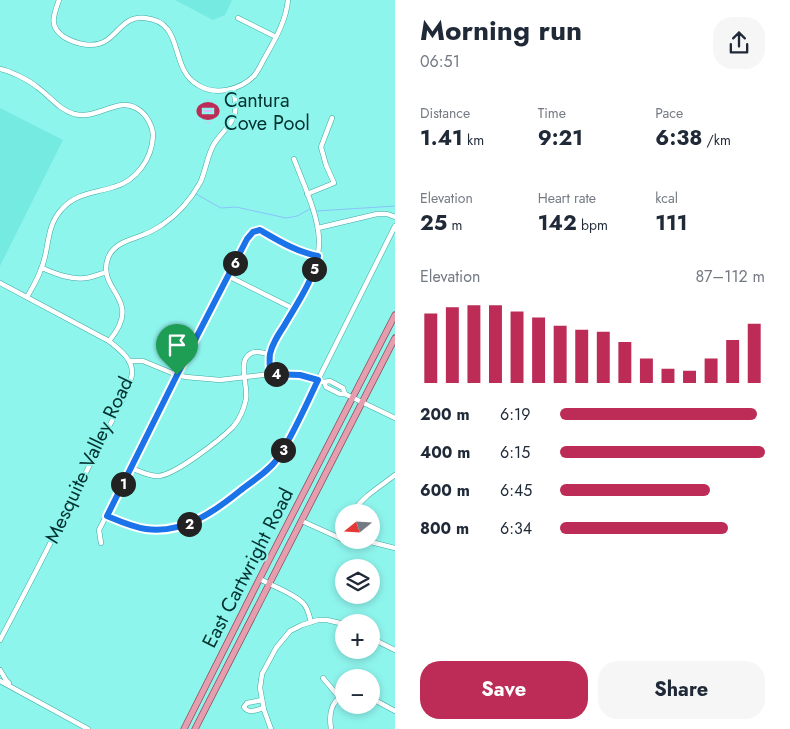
<!DOCTYPE html>
<html lang="en">
<head>
<meta charset="utf-8">
<style>
	body { margin:0; font-family:Jost,sans-serif; background:#f6f6f7; color:#1f2937; height:100vh; display:flex; flex-direction:column; font-size:19px; white-space:nowrap }
	* { box-sizing:border-box; margin:0 }
	p { font-size:16px; color:#747a83 }
	.icon { flex:none; width:28px; height:28px; fill:none; stroke:currentColor; stroke-width:2; stroke-linecap:round; stroke-linejoin:round }
	.map { position:relative; flex:1; overflow:hidden }
	.side { display:flex; flex-direction:column; background:#fff; width:395px }
	.side>* { flex:none }
	.needle { width:32px; rotate:252deg }
	.buttons { position:absolute; left:335px; top:504px; display:grid; gap:10px }
	.buttons a { display:grid; place-items:center; width:45px; height:45px; border-radius:50%; background:#fff; box-shadow:0 2px 8px #0003; font-size:25px }
	.pin { position:absolute; display:grid; place-items:center; width:42px; height:42px; color:#fff; margin:-51px -21px; border-radius:50% 50% 50% 0; rotate:-45deg; box-shadow:0 0 5px #0007 }
	.pin .icon { rotate:45deg }
	.km { position:absolute; width:25px; height:25px; margin:-12px; border-radius:50%; background:#222; color:#fff; font-size:14px; line-height:25px; text-align:center }
	.round { display:grid; place-items:center; flex:none; width:52px; height:52px; border-radius:20px; background:#f6f6f7 }
	.overview { display:flex; align-items:center; justify-content:space-between; height:85px; padding:0 25px }
	h1 { font-size:28px; font-weight:700; line-height:38px }
	.metrics { display:grid; grid-template-columns:repeat(3,1fr); gap:8px; height:85px; padding:5px 25px }
	.metrics div { display:grid; align-content:center }
	.metrics b { font-size:21px; font-weight:700 }
	.metrics small { font-size:14px; font-weight:400 }
	.metrics p { font-size:14px }
	.chart { height:140px; padding:10px 25px }
	.chart p { display:flex; justify-content:space-between }
	.chart svg { width:100%; height:90px; margin-top:5px; stroke:#bc2c57; stroke-width:6 }
	.button { display:flex; gap:10px; margin-top:auto; padding:10px 25px }
	.button a { flex:1; height:58px; border-radius:20px; background:#bc2c57; color:#fff; font-size:20px; font-weight:700; line-height:58px; text-align:center }
	.button a+a { background:#f6f6f7; color:#1f2937 }
	ul { padding:0 25px; list-style:none; font-size:16px }
	li { display:grid; grid-template-columns:80px 60px 1fr; align-items:center; height:38px }
	li i { height:12px; border-radius:6px; background:#bc2c57 }
	main { display:flex; flex:1; min-height:0 }
	.map>svg:first-child { display:block }
	.built { fill:#75eae1 }
	.green { fill:#debafd }
	.lines { fill:none; stroke-linecap:round; stroke-linejoin:round }
	.stream { stroke:#8ac2fa; stroke-width:1 }
	.minor-casing { stroke:#3da9a2; stroke-width:5.5 }
	.major-casing { stroke:#8b4f5e; stroke-width:7 }
	.minor { stroke:#fff; stroke-width:4.5 }
	.major { stroke:#e69eae; stroke-width:5.5 }
	.route-casing { stroke:#fff; stroke-width:10 }
	.route { stroke:#1a73e8; stroke-width:6 }
	.labels { text-anchor:middle; dominant-baseline:central; stroke-width:4; stroke-linejoin:round; paint-order:stroke }
	.poi-label { font-size:20px; fill:#01322f; stroke:#8ef5ed; text-anchor:start }
	.street-label { font-size:20px; fill:#01322f; stroke:#8ef5ed }
</style>
</head>
<body>
<main>
<div class="map">
<svg width="395" height="729" viewBox="0 0 395 729">
	<rect width="100%" height="100%" fill="#8ef5ed"/>
	<g class="built">
		<polygon points="175,0 232,0 225,15 213,20"/>
		<polygon points="0,108 63,140 0,266"/>
	</g>
	<polygon class="green" points="207,99 212,101 213,102 215,102 219,106 209,124 197,117"/>
	<g class="lines">
		<g class="stream">
			<polyline points="196,194 221,208 236,207 286,218 297,216 310,209"/>
			<polyline points="317,211 395,206"/>
		</g>
		<defs>
			<g id="minor">
				<path d="M59,0c-5,15 -11,26 5,37 12,7 30,12 43,3 13,-9 18,-24 38,-22 41,4 23,50 53,67 17,11 42,5 56,-9 4,-5 7,-11 10,-17 10,-18 22,-37 24,-59"/>
				<polyline points="238,18 276,37"/>
				<path d="M0,69c10,2 29,11 37,18 13,9 21,22 37,27 24,6 43,-17 62,-6 10,5 17,18 17,28 -1,23 -17,45 -39,51 -19,6 -38,6 -52,22 -17,18 -12,40 -21,60 -3,10 -9,19 -14,28"/>
				<polyline points="307,194 334,183 326,165 321,147 332,118"/>
				<polyline points="318,228 377,214 387,214 395,217"/>
				<path d="M42,268c14,6 29,12 44,10 7,-1 14,-4 20,-6"/>
				<polyline points="228,276 294,309"/>
				<path d="M0,283l109,58c11,9 24,18 23,33 -2,16 -22,50 -30,66 -33,67 -67,134 -102,200"/>
				<path d="M109,341c36,-43 -13,-49 -1,-83 6,-16 24,-18 37,-24 6,-2 12,-6 17,-9 15,-10 29,-26 38,-42 6,-13 7,-27 14,-39 6,-10 17,-18 20,-28 3,-9 1,-18 -1,-27"/>
				<polyline points="129,361 143,361 177,375 186,377 220,380 270,374 283,374 301,375 324,382 330,381 343,388 345,394"/>
				<path d="M270,374c0,-6 -1,-13 0,-19 2,-12 9,-22 15,-31 15,-25 35,-54 34,-85 -1,-25 -16,-56 -25,-80"/>
				<polyline points="324,382 326,387 340,394 345,394 395,418"/>
				<path d="M131,468c8,3 17,8 26,8 16,1 64,-37 76,-49 6,-7 11,-18 13,-28 2,-10 -6,-32 0,-41 6,-9 16,-6 24,-3"/>
				<path d="M353,512c10,-16 27,-25 42,-37"/>
				<path d="M107,515c17,8 35,17 55,15 35,-4 60,-24 87,-45 10,-9 20,-15 28,-26 5,-7 9,-15 13,-23l105,-210"/>
				<polyline points="302,521 344,540"/>
				<polyline points="339,538 344,529"/>
				<polyline points="345,540 371,542 395,548"/>
				<path d="M101,543l-2,-13 32,-62 46,-93 70,-136 6,-7c11,-2 20,6 30,11 11,6 23,10 35,13"/>
				<path d="M260,579c12,7 33,14 43,24 5,5 6,12 8,19"/>
				<polyline points="371,638 395,650"/>
				<polyline points="0,670 6,680 9,683"/>
				<polyline points="323,678 339,697"/>
				<polyline points="0,681 88,729"/>
				<polyline points="371,698 395,711"/>
				<path d="M262,700l-15,3 -3,4c4,7 13,3 19,1"/>
				<polyline points="271,729 264,710 260,688 262,674 276,648 290,631 302,625 318,620 327,620 344,624"/>
				<path d="M331,729c-2,-14 -1,-27 13,-34"/>
			</g>
			<g id="major">
				<polyline points="184,729 267,564 395,315"/>
				<polyline points="195,729 395,338"/>
			</g>
		</defs>
		<use href="#minor" class="minor-casing"/>
		<use href="#major" class="major-casing"/>
		<use href="#minor" class="minor"/>
		<use href="#major" class="major"/>
	</g>
	<g class="lines">
		<defs>
			<path id="route" d="M260,230c19,11 37,22 58,26 -3,21 -23,51 -34,70 -6,9 -12,18 -14,28 -1,6 0,14 0,20l30,1 18,5c-12,25 -25,55 -40,78 -9,13 -24,22 -37,32 -27,22 -58,44 -95,39 -14,-2 -27,-8 -39,-13l70,-141 70,-136 6,-7z"/>
		</defs>
		<use href="#route" class="route-casing"/>
		<use href="#route" class="route"/>
	</g>
	<defs>
		<symbol id="stadium-bare" viewBox="-9 -9 18 18"><path d="M0-5a6.5 5 0 1 0 0 10a6.5 5 0 1 0 0-10ZM-3.5-1.8h7v3.6h-7Z" fill="#bc2c57" stroke="#8ef5ed" stroke-width="2.5" paint-order="stroke"/></symbol>
	</defs>
	<g fill-rule="evenodd">
		<use href="#stadium-bare" x="192" y="95" width="32" height="32"/>
	</g>
	<g class="labels">
		<g class="poi-label">
			<text x="224" y="100">Cantura<tspan x="224" dy="23">Cove Pool</tspan></text>
		</g>
		<g class="street-label">
			<text transform="translate(89 460) rotate(-65)">Mesquite Valley Road</text>
			<text transform="translate(248 568) rotate(-63)">East Cartwright Road</text>
		</g>
	</g>
</svg>
<div class="buttons">
<a><svg class="needle" viewBox="-14 -14 28 28"><path d="M0-13l5 13h-10z" fill="#e53935"/><path d="M0 13l5-13h-10z" fill="#747a83"/></svg></a>
<a><svg class="icon" aria-label="layers" viewBox="0 0 24 24"><path d="M12 4l9 5-9 5-9-5zM3 14l9 5 9-5"/></svg></a>
<a>+</a>
<a>−</a>
</div>
<div class="pin" style="left:177px;top:375px;background:#1e9e55"><svg class="icon" aria-label="arrive" viewBox="0 0 24 24"><path d="M6 21V4h12l-3 4 3 4H6"/></svg></div>
<b class="km" style="left:123px;top:484px">1</b>
<b class="km" style="left:189px;top:524px">2</b>
<b class="km" style="left:283px;top:450px">3</b>
<b class="km" style="left:276px;top:374px">4</b>
<b class="km" style="left:314px;top:269px">5</b>
<b class="km" style="left:235px;top:263px">6</b>
</div>
<section class="side">
<div class="overview"><div><h1>Morning run</h1><p>06:51</p></div><a class="round"><svg class="icon" aria-label="share" viewBox="0 0 24 24"><path d="M12 15V3M7 8l5-5 5 5M5 13v7h14v-7"/></svg></a></div>
<div class="metrics">
<div><p>Distance</p><b>1.41<small> km</small></b></div>
<div><p>Time</p><b>9:21</b></div>
<div><p>Pace</p><b>6:38<small> /km</small></b></div>
</div>
<div class="metrics">
<div><p>Elevation</p><b>25<small> m</small></b></div>
<div><p>Heart rate</p><b>142<small> bpm</small></b></div>
<div><p>kcal</p><b>111</b></div>
</div>
<div class="chart"><p><span>Elevation</span>87–112 m</p>
<svg viewBox="0 0 160 44" preserveAspectRatio="none"><path d="M5 44V10M15 44V7M25 44V6M35 44V6M45 44V9M55 44V12M65 44V16M75 44V18M85 44V19M95 44V24M105 44V32M115 44V37M125 44V38M135 44V32M145 44V23M155 44V15"/></svg>
</div>
<ul>
<li><b>200 m</b>6:19<i style="width:96%"></i></li>
<li><b>400 m</b>6:15<i style="width:100%"></i></li>
<li><b>600 m</b>6:45<i style="width:73%"></i></li>
<li><b>800 m</b>6:34<i style="width:82%"></i></li>
</ul>
<div class="button"><a>Save</a><a>Share</a></div>
</section>
</main>
</body>
</html>
